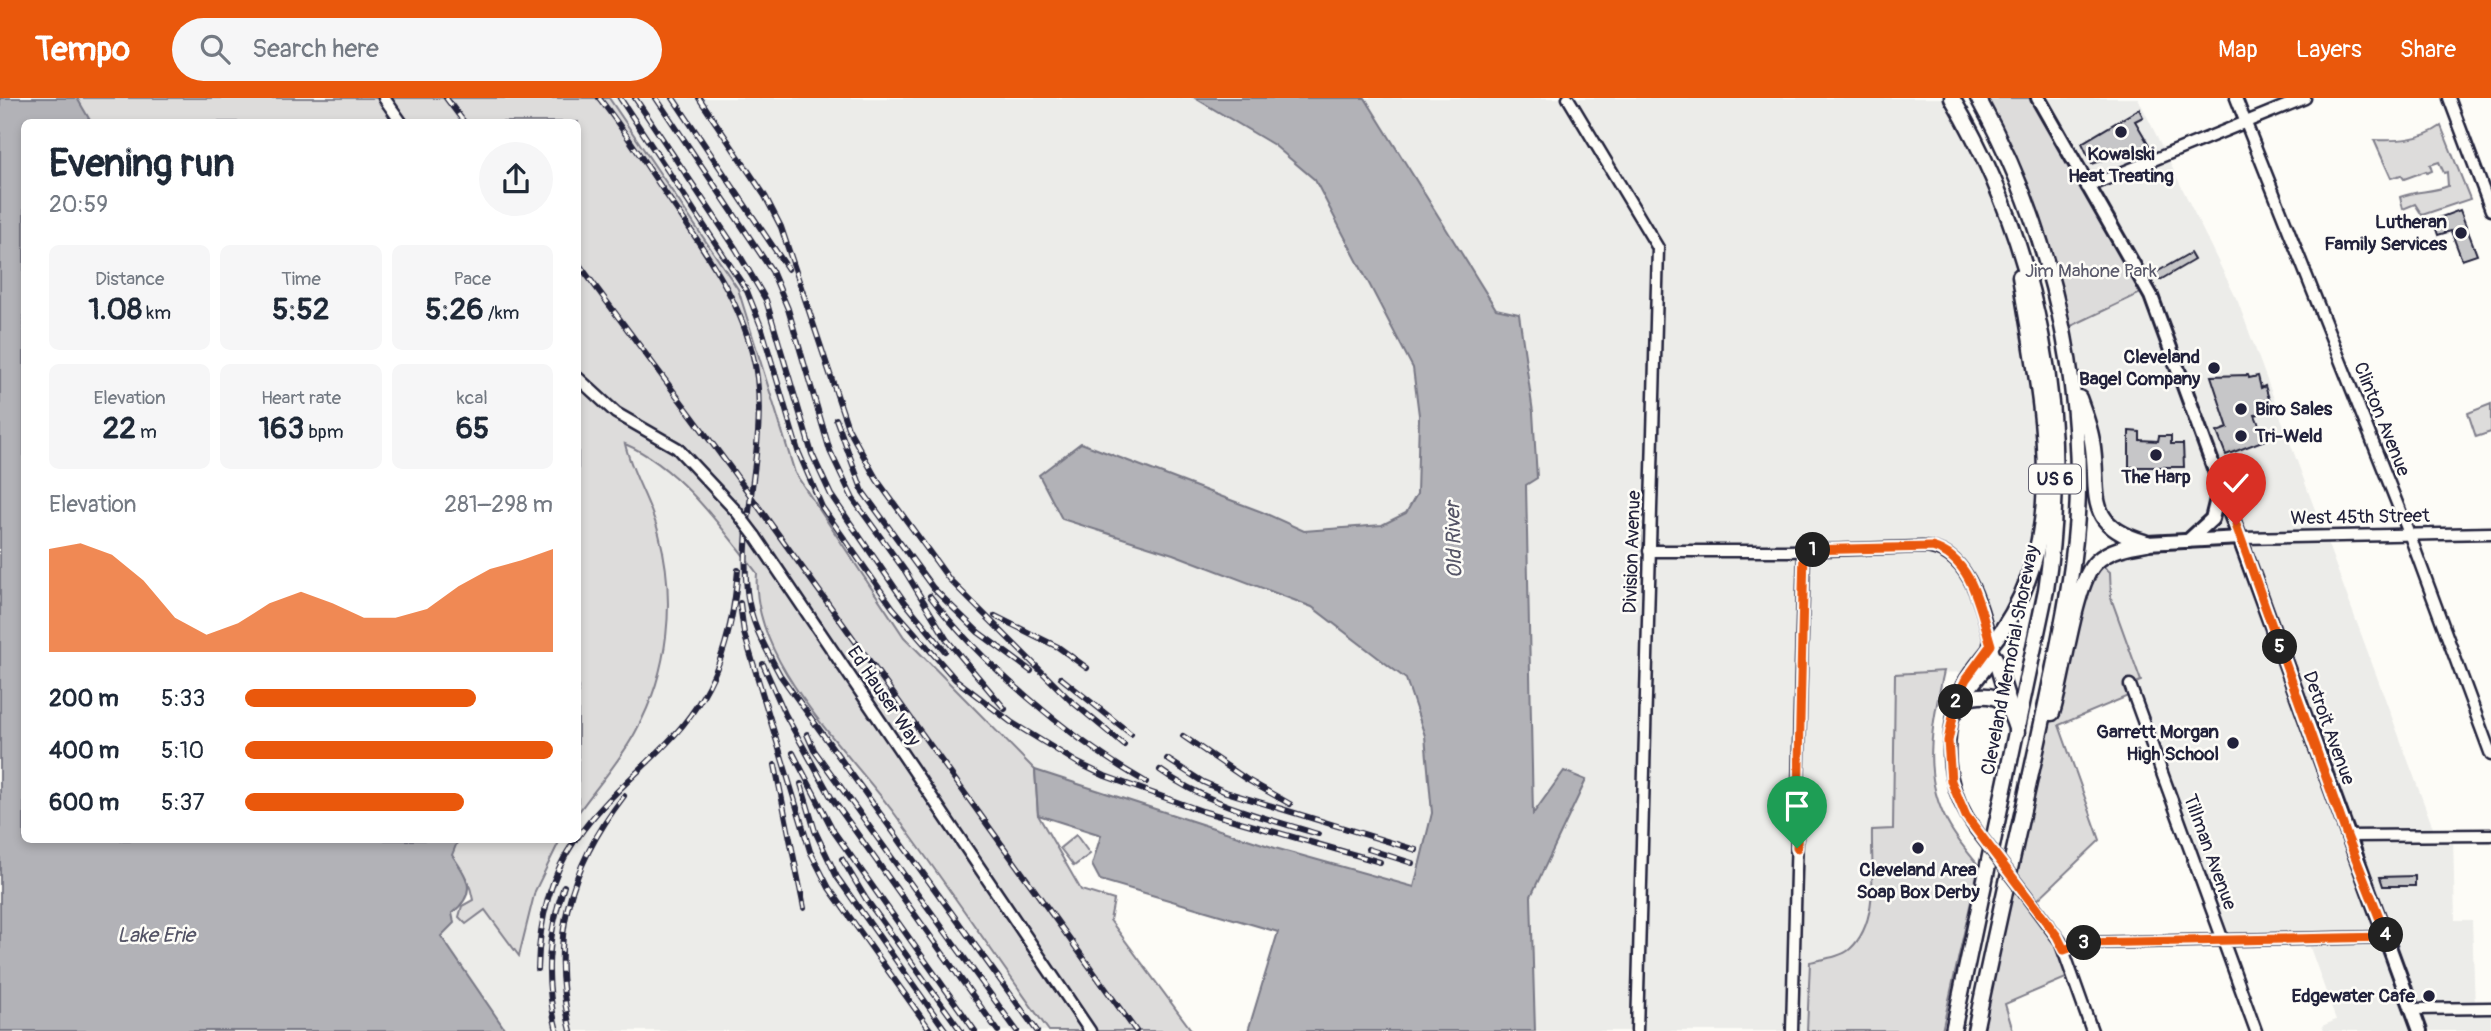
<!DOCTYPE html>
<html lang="en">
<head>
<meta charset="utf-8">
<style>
	body { margin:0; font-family:Pangolin,sans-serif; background:#f6f6f7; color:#1f2937; height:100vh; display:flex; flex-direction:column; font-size:26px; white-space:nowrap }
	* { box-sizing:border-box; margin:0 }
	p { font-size:23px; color:#747a83 }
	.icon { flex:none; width:38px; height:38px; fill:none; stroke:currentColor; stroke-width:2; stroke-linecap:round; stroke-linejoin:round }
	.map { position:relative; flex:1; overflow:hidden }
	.panel { position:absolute; left:21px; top:21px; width:560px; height:724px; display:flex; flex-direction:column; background:#fff; border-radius:10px; box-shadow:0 4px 10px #0003 }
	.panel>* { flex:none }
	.pin { position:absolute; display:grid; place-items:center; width:60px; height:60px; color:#fff; margin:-72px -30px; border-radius:50% 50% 50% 0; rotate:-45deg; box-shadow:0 0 7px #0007 }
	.pin .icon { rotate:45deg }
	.km { position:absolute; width:35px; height:35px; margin:-18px; border-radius:50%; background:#222; color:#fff; font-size:19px; line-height:35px; text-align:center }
	.round { display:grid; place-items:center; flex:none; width:74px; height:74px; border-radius:37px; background:#f6f6f7 }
	.headline { display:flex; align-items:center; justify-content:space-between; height:119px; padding:0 28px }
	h1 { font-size:38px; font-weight:700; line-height:52px }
	.stats { display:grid; grid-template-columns:repeat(3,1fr); gap:10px; height:119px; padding:7px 28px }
	.stats div { display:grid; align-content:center; border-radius:10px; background:#f6f6f7; text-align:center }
	.stats b { font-size:30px; font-weight:700 }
	.stats small { font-size:19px; font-weight:400 }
	.stats p { font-size:19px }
	.chart { height:196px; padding:14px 28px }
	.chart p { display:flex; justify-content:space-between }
	.chart svg { width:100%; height:126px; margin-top:7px; fill:#ea580c; opacity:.7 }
	ul { padding:0 28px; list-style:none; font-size:23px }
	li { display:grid; grid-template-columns:112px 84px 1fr; align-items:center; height:52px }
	li i { height:18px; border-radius:9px; background:#ea580c }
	header { display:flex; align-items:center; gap:42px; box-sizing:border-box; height:98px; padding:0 35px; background:#ea580c; color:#fff }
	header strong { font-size:33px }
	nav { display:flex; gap:38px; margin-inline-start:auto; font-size:24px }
	.search { width:490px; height:63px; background:#f6f6f7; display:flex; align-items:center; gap:18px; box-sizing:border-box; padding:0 24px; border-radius:38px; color:#747a83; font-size:26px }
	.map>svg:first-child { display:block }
	.built { fill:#ecece9 }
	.green { fill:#dddcdb; stroke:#807f8b; stroke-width:2 }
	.water { fill:#b2b2b7; stroke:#787885; stroke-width:2 }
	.building { fill:#c6c6c8; stroke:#22223b; stroke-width:2 }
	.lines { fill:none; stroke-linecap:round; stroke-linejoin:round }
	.minor-casing { stroke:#22223b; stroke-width:15 }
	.major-casing { stroke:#22223b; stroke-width:18 }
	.highway-casing { stroke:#22223b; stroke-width:19 }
	.minor { stroke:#fdfcf7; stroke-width:10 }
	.major { stroke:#fdfcf7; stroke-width:12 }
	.highway { stroke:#fdfcf7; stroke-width:14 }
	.rail-casing { stroke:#22223b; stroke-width:6 }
	.rail { stroke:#fdfcf7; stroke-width:3.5; stroke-dasharray:10; stroke-linecap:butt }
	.minor-bridge-casing { stroke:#22223b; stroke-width:15; stroke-linecap:butt }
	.minor-bridge { stroke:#fdfcf7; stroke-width:10 }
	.route-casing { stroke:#fff; stroke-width:14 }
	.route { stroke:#ea580c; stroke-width:9 }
	.poi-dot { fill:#22223b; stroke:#fdfcf7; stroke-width:2.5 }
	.labels { text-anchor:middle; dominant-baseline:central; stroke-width:5; stroke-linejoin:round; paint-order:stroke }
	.shield { fill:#fdfcf7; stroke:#646373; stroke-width:2 }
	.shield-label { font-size:18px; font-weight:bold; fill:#22223b }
	.poi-label { font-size:19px; font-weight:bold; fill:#22223b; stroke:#fdfcf7; text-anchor:end }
	.park-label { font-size:19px; fill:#5a5a6b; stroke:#fdfcf7 }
	.street-label { font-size:19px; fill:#22223b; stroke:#fdfcf7 }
	.water-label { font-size:21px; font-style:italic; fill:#545466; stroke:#fdfcf7 }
</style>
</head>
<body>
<header>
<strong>Tempo</strong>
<div class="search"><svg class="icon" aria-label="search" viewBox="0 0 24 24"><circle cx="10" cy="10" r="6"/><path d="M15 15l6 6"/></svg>Search here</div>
<nav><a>Map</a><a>Layers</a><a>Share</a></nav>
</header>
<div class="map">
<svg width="2491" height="933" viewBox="0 0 2491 933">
	<rect width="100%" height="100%" fill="#fdfcf7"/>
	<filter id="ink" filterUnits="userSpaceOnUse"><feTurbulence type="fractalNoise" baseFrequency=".0143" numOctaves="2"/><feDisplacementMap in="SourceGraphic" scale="14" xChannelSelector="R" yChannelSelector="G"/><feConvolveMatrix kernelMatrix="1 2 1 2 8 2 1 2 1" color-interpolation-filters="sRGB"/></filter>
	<g filter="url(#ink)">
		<g class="built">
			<polygon points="609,0 1195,0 1274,47 1315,82 1413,270 1419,317 1417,396 1406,415 1382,427 1304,433 1262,414 1081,345 1062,421 1173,456 1312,509 1406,581 1425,638 1432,716 1414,789 1275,750 1035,672 904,539 795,375 738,191"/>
			<polygon points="1365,0 1952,0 2012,129 2042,329 2033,470 1970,574 1895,576 1893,731 1872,732 1870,808 1863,835 1849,852 1810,865 1807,933 1535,933 1531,798 1586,682 1533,717 1526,387 1537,380 1533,314 1496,211"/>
			<polygon points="2038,0 2138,0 2238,204 2436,738 2453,738 2455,822 2472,822 2475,910 2491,910 2491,933 2324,933 2322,928 2336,922 2307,841 2224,843 2130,587 2140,582 2111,500 2110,474 2097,463 2129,448 2110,428 2094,370 2063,232 2147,192"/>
			<polygon points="624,346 648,356 715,420 757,475 756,493 763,524 791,580 847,658 892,713 1049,933 506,933 441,837 454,825 452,815 461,808 466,825 485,812 519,857 535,793 558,746 560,742 578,742 578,715 623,654 650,605 660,574 667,526 663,457 653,416"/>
		</g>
		<g class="green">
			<path d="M0,0h609l129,191 57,184 109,164 131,133 3,45 43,75 33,10 -4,20 82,111h-143c-52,-72 -102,-146 -155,-218 -48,-65 -144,-152 -137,-240 -35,-45 -78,-106 -132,-129 7,30 26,59 34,90 17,65 10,137 -23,197 -15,29 -39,55 -58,82v-691h-554z"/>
			<polygon points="1978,0 2038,0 2147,192 2063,232 2054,191"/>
			<path d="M2441,28l29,73 -48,16 -7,-11 -12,5 -3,-12c18,-7 30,-4 48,-11l-1,-14 -3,1 -5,-11 -9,3 2,6 -5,2 -1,-2 -22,8 -3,-4 -10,3 -17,-38c24,1 47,0 67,-14z"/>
			<polygon points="2491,306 2491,334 2476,339 2468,315"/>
			<polygon points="2097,463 2110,474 2111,500 2141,583 2130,587 2133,596 2059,627 2100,742 2033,806 2059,841 2073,877 2005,906 2013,933 1975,933 2033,669"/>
			<path d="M1944,573c-12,53 -24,106 6,156 8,14 19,27 29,39l-37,165h-135l3,-69c12,-3 31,-5 40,-13 30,-27 21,-83 22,-119l21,-1 2,-155z"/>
			<polygon points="1076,737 1090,756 1074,768 1060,750"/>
			<path d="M424,742h136l-25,51 -16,65 -34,-46 -19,14 -7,-7 3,-11 11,-6c-5,-31 -23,-46 -49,-60z"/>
		</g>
		<g class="water">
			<path d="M0,0h77l14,24h-67v718h434l-6,15c16,23 26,38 0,58l2,10 -13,13 65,95h-506z"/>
			<polygon points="1195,0 1365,0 1496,211 1519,216 1533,314 1537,380 1526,387 1533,716 1564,673 1586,682 1531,798 1535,933 1248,933 1278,834 1100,782 1092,767 1101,737 1038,717 1035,672 1275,750 1414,789 1432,715 1425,638 1406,581 1312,509 1173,456 1062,421 1039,377 1081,345 1262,414 1304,433 1382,427 1406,415 1417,396 1419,317 1413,270 1315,82 1274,47"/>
		</g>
		<g class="building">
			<polygon points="2139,11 2143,19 2135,23 2149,47 2092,66 2082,45"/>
			<polygon points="2460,112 2477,157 2462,162 2451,133 2438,137 2433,122"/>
			<polygon points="2190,155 2194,162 2160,182 2155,175"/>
			<polygon points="2248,277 2249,280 2258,278 2261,290 2265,288 2270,304 2259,307 2262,315 2255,317 2265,342 2226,357 2217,334 2228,330 2211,278"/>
			<polygon points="2129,333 2140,334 2140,342 2158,343 2159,338 2171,338 2171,346 2183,346 2184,369 2129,369"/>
			<polygon points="2415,778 2415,788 2383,788 2380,779"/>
		</g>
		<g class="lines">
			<defs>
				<g id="minor">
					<polyline points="384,0 401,24"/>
					<polyline points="1568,0 1658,150 1637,933"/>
					<polyline points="2236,0 2410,438 2491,657"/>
					<polyline points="2449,0 2491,112"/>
					<polyline points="2087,89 2305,0"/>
					<polyline points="578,280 616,315 677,350 736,413"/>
					<polyline points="755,438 1090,933"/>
					<polyline points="2241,440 2491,435"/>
					<path d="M1649,453h139l134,-4c52,1 62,73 73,111l-26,33 -16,27"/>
					<polyline points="2130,587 2256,933"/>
					<path d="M1976,732c-26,-36 -32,-71 -23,-114 3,-11 4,-21 9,-31 8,-15 19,-27 29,-40"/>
					<polyline points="2347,738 2491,737"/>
					<polyline points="2025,796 2060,843 2092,933"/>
					<polyline points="2064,852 2083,845 2387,839"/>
					<polyline points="2412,911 2491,910"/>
					<polyline points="1792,933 1804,452"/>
				</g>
				<g id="major">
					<polyline points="2038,0 2151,198 2420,933"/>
					<polyline points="2188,443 2212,421 2221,385"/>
					<polyline points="2147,445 2241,440"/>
				</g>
				<g id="highway">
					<path d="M1952,0c87,148 120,323 94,492l-93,441"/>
					<path d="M2079,300c5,14 11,29 13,43 9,50 -11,83 52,101"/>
					<path d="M1991,547c86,-107 48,-246 29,-369"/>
					<polyline points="1995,560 2010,609"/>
					<path d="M1964,601c34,-10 44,2 53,33"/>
					<path d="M2052,615c12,-36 22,-130 44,-151 14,-13 33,-16 51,-19"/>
					<path d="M1975,933c22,-107 47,-214 70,-322 15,-72 32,-145 33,-220 1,-136 -34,-272 -100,-391"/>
				</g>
			</defs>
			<use href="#minor" class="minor-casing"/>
			<use href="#major" class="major-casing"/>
			<use href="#highway" class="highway-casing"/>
			<use href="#minor" class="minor"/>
			<use href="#major" class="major"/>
			<use href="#highway" class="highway"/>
			<defs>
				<g id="rail">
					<polyline points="446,0 464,24"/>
					<path d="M599,0c24,30 45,64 67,96 39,57 82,114 91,184 9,71 -18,142 -10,213 3,31 19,58 33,84l257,356"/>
					<polyline points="620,0 747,193 762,231 798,353 822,409 893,510 955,581 1011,624 1078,665 1105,678 1202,713 1380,764"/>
					<polyline points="635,0 736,151 766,202 812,356 831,397 904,503 945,553"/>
					<polyline points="656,0 772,173 788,211 830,353 853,401 905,473 947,542 1005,611"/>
					<polyline points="673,0 788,171"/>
					<polyline points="699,0 765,98 781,129 848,330 877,382 949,481 1070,602 1124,647"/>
					<polyline points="578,165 732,372 1136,933"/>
					<polyline points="836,321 863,394 933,490 978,534 1031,573"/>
					<path d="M930,498c50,67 143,145 216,186"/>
					<polyline points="740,505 744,535 810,753 829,790 931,933"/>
					<polyline points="995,518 1058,549 1087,570"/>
					<polyline points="763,566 785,616 831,699 998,933"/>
					<polyline points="1061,580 1131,636"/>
					<polyline points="807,636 814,652 1017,933"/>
					<polyline points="1183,638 1246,681 1290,706"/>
					<polyline points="793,655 834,734 975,933"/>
					<polyline points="1167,661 1203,684 1226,694 1416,752"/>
					<polyline points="775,667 804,810"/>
					<path d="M1160,672c48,35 103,47 158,64"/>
					<polyline points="801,686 815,733 837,779 946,933"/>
					<path d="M578,739c24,-35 59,-63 88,-93 50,-51 66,-105 72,-174"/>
					<polyline points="1368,751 1412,765"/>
					<polyline points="842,761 866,801 961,933"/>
					<path d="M538,871c1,-46 11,-91 37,-129"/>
					<path d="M557,933c-13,-51 -10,-95 7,-145"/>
					<path d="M571,933c-23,-90 -3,-162 53,-235"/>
				</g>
			</defs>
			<use href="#rail" class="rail-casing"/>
			<use href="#rail" class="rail"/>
			<defs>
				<g id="minor-bridge">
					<polyline points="736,413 755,438"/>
					<polyline points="1976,732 2025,796"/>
				</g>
			</defs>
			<use href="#minor-bridge" class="minor-bridge-casing"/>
			<use href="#minor-bridge" class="minor-bridge"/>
		</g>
	</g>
	<g class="lines" filter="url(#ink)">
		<defs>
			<path id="route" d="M1797,750l7,-298 128,-3c41,11 48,63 59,98l-25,34 -9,18 -9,44 3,40 15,35 91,120 7,14 19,-7 304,-6 -40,-101 -111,-311"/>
		</defs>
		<use href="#route" class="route-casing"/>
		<use href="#route" class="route"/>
	</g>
	<g class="poi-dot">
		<circle cx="2121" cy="34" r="7"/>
		<circle cx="2461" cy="135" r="7"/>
		<circle cx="2214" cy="270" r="7"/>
		<circle cx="2241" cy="311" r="7"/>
		<circle cx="2241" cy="338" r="7"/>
		<circle cx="2156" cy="357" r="7"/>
		<circle cx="2233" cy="645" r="7"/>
		<circle cx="1918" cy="750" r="7"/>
		<circle cx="2429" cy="898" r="7"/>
	</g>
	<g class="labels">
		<rect class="shield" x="2029" y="366.5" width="52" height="29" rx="5"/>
		<g class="shield-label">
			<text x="2055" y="381">US 6</text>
		</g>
		<g class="poi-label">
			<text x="2121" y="56" text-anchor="middle">Kowalski<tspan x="2121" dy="22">Heat Treating</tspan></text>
			<text x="2447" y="124">Lutheran<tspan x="2447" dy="22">Family Services</tspan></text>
			<text x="2200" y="259">Cleveland<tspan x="2200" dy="22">Bagel Company</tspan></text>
			<text x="2255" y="311" text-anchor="start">Biro Sales</text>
			<text x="2255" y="338" text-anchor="start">Tri-Weld</text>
			<text x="2156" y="379" text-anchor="middle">The Harp</text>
			<text x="2219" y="634">Garrett Morgan<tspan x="2219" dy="22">High School</tspan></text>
			<text x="1918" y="772" text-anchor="middle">Cleveland Area<tspan x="1918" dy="22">Soap Box Derby</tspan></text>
			<text x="2415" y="898">Edgewater Cafe</text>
		</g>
		<g class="park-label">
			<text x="2091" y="173">Jim Mahone Park</text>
		</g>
		<g class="street-label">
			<text transform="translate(2382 321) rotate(68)">Clinton Avenue</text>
			<text transform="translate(2360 419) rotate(-1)">West 45th Street</text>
			<text transform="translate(1632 454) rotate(-88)">Division Avenue</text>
			<text transform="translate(2010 562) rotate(-79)">Cleveland Memorial Shoreway</text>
			<text transform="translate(884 598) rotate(56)">Ed Hauser Way</text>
			<text transform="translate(2329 630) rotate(70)">Detroit Avenue</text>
			<text transform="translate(2210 754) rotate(70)">Tillman Avenue</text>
		</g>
		<g class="water-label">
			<text transform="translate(1454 442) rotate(-92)">Old River</text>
			<text x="156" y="837">Lake Erie</text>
		</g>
	</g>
</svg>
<div class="pin" style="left:1797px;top:750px;background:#1e9e55"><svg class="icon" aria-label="arrive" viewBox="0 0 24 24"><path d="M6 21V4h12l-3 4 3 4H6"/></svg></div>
<div class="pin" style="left:2236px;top:427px;background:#d93025"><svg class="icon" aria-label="check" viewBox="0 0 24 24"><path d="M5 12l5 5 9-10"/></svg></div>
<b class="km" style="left:1813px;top:452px">1</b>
<b class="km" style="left:1956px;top:604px">2</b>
<b class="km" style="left:2084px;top:845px">3</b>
<b class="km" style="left:2386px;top:837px">4</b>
<b class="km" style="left:2280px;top:549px">5</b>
<section class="panel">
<div class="headline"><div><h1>Evening run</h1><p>20:59</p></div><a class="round"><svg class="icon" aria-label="share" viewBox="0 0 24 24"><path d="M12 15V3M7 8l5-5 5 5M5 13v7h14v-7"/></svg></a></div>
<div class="stats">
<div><p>Distance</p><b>1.08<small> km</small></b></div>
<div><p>Time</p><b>5:52</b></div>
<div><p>Pace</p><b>5:26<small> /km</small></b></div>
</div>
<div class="stats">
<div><p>Elevation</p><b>22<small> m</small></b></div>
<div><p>Heart rate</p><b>163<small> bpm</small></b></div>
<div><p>kcal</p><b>65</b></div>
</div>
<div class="chart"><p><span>Elevation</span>281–298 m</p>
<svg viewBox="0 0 160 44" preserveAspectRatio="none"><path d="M0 44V8L10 6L20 10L30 19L40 32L50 38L60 34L70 27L80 23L90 27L100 32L110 32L120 29L130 21L140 15L150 12L160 8V44z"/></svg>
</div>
<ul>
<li><b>200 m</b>5:33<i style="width:75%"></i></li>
<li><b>400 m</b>5:10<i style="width:100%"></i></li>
<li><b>600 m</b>5:37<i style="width:71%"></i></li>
</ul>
</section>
</div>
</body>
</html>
